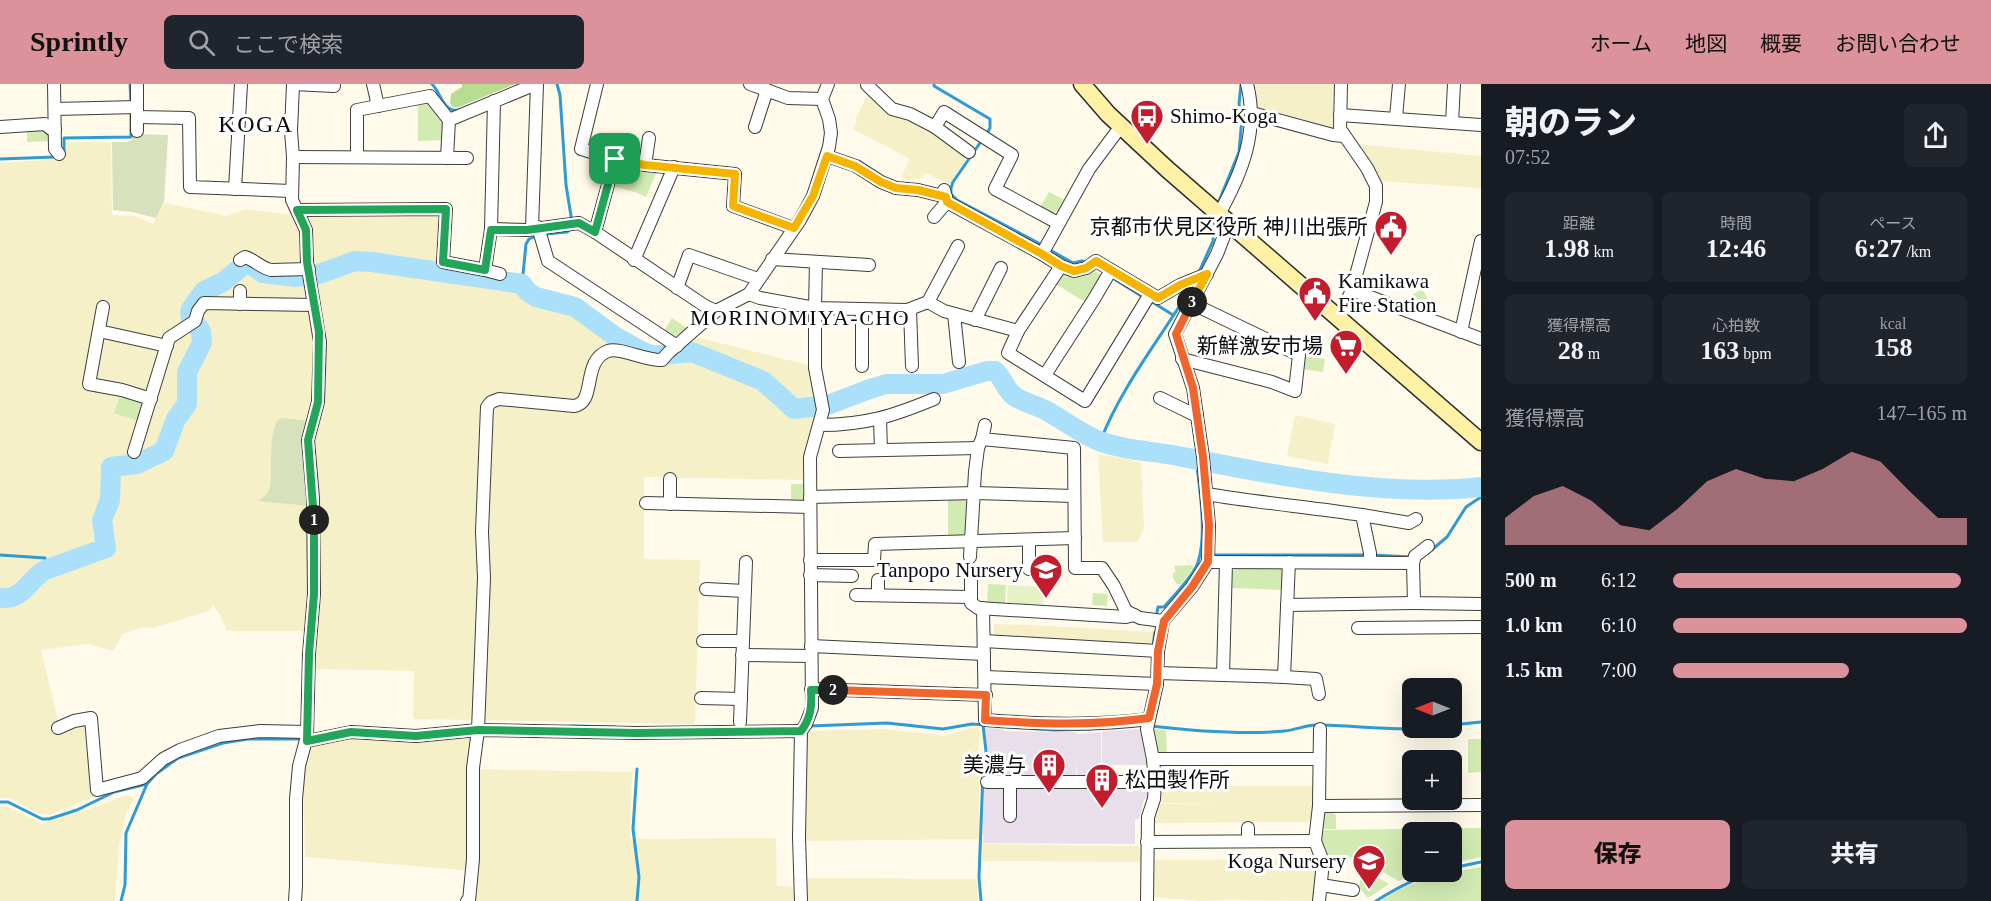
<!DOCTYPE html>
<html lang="ja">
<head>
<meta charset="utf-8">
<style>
	body { margin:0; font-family:"Times New Roman","Noto Sans JP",serif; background:#20242c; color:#f1f3f6; height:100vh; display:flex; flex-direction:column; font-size:22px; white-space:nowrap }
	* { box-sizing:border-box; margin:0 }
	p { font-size:20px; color:#9ea1a6 }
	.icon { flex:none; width:33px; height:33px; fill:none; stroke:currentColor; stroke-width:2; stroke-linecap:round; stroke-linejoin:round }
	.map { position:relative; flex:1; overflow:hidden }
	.sheet { display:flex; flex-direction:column; background:#171b24; width:510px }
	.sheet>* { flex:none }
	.needle { width:39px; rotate:270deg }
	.controls { position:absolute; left:1402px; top:594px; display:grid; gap:12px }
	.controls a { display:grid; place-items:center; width:60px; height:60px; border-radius:9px; background:#171b24; box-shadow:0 6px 24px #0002; font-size:30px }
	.pin { position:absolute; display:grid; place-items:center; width:51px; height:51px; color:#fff; margin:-26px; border-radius:12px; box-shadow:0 3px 9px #0006 }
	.km { position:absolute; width:30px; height:30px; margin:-15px; border-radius:50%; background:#222; color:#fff; font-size:16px; line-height:30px; text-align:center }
	.round { display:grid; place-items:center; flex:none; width:63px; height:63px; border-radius:9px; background:#20242c }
	.summary { display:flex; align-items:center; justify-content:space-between; height:102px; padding:0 24px }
	h1 { font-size:33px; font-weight:800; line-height:45px }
	.metrics { display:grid; grid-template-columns:repeat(3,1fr); gap:9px; height:102px; padding:6px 24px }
	.metrics div { display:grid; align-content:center; border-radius:9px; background:#20242c; text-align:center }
	.metrics b { font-size:26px; font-weight:800 }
	.metrics small { font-size:16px; font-weight:400 }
	.metrics p { font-size:16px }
	.chart { height:168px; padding:12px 24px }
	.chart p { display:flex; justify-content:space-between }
	.chart svg { width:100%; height:108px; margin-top:6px; fill:#dc929b; opacity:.7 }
	.action { display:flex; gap:12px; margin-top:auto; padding:12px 24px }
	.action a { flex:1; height:69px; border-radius:9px; background:#dc929b; color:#111; font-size:24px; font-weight:800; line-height:69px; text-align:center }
	.action a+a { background:#20242c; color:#f1f3f6 }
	ul { padding:0 24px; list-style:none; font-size:20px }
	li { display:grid; grid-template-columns:96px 72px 1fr; align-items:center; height:45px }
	li i { height:15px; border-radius:8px; background:#dc929b }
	header { display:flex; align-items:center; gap:36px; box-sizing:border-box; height:84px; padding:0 30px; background:#dc929b; color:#111 }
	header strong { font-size:28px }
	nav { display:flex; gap:33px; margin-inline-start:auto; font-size:21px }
	.search { width:420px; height:54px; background:#20242c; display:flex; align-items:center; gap:15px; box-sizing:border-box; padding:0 21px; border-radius:9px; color:#9ea1a6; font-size:22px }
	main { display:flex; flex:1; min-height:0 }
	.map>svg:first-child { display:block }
	.industrial { fill:#e9dfeb }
	.farmland { fill:#f6f0c9 }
	.green { fill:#d2ebb2 }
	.forest { fill:#b6dd90 }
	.cemetery { fill:#d7e1bb }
	.pitch { fill:#e4f2c4 }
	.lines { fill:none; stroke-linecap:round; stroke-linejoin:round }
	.stream { stroke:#2e9bd5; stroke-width:3 }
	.river { stroke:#abe0fa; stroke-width:20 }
	.street-casing { stroke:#3e3e3e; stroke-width:14 }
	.secondary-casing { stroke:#2d2d2d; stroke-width:19 }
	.street { stroke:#fff; stroke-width:12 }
	.secondary { stroke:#fff1a5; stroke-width:16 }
	.split-1-casing { stroke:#fff; stroke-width:12 }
	.split-2-casing { stroke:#fff; stroke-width:12 }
	.split-3-casing { stroke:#fff; stroke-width:12 }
	.split-4-casing { stroke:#fff; stroke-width:12 }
	.split-1 { stroke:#22a559; stroke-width:8 }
	.split-2 { stroke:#22a559; stroke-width:8 }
	.split-3 { stroke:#f0652b; stroke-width:8 }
	.split-4 { stroke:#f5b400; stroke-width:8 }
	.labels { text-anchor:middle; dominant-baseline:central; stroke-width:6; stroke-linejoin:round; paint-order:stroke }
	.poi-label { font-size:21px; fill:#0b0b0b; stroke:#fff; text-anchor:end }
	.neighbourhood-label { font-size:22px; letter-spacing:1.5px; fill:#0b0b0b; stroke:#fff }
	.quarter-label { font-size:24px; letter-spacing:1.5px; fill:#0b0b0b; stroke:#fff }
</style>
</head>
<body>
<header>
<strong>Sprintly</strong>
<div class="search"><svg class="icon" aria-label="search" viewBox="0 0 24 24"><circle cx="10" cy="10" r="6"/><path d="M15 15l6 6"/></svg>ここで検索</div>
<nav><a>ホーム</a><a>地図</a><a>概要</a><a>お問い合わせ</a></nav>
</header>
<main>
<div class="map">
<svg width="1481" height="817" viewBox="0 0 1481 817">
	<rect width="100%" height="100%" fill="#fffaea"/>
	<g class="industrial">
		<polygon points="985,644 1003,645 1003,647 1076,648 1077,650 1101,648 1101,693 1077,693 1076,675 1076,694 985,694 988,667"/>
		<polygon points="1142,645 1149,681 1102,681 1102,647"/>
		<polygon points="1145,702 1149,707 1149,715 1144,715 1139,735 1135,735 1135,760 983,759 984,703 1001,703 1005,708 1006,735 1016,735 1016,715 1014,708 1019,703"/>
	</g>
	<g class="farmland">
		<polygon points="1249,0 1337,0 1333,49 1254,23"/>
		<polygon points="869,7 969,70 950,101 926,89 919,95 908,96 901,93 910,75 853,45 857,37 855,36"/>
		<polygon points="66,58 111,58 112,131 135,132 153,140 165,119 227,132 245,125 304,132 435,130 441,137 439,189 452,190 480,197 513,200 535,215 573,225 625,262 658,274 692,252 812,282 817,320 808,372 806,396 644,393 644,475 700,476 695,640 413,635 414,587 313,585 312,547 227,547 221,533 213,521 209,527 152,544 142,543 123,550 113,567 88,560 41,566 60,645 88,641 93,713 49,731 39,730 10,714 0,714 0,79 62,75 66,70"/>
		<polygon points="1357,60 1481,72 1481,104 1379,97"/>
		<polygon points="1295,331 1335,340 1328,380 1287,372"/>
		<polygon points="1098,370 1141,378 1144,444 1137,458 1103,458"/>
		<polygon points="994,540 1030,541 1154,548 1152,558 1149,561 994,552"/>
		<polygon points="979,643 979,755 805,757 806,647 885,645 944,652 970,644"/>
		<polygon points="471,650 470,685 632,688 630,755 776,754 777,802 803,803 804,794 977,795 978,817 475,817 474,787 305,773 303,687 312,662 332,653"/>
		<polygon points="1161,702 1314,702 1313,738 1154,739 1154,733 1160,720 1227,719 1163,719 1161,713"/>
		<polygon points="126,711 134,714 126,729 119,760 115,817 0,817 0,722 8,723 42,740 96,723"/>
		<polygon points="983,760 1141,762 1142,778 982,777"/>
		<polygon points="1317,775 1318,779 1313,817 1230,816 1200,817 1151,813 1150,780 1154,779 1154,776"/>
	</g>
	<g class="green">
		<polygon points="418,18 430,20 443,39 443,56 418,57"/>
		<polygon points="27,45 46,45 51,49 51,57 27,58"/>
		<polygon points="620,81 641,87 657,87 646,113 635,108 611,102 615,84"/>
		<polygon points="1049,108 1065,116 1059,127 1052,129 1040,123"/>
		<polygon points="1090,184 1102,191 1085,218 1054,199 1061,187 1068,191"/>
		<polygon points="1422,205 1428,215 1418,221 1412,211"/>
		<path d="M672,234l16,11c-10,6 -14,9 -24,2z"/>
		<polygon points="1304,272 1325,275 1323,288 1302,285"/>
		<polygon points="120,311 139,317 142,323 138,337 114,329"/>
		<polygon points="791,400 805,400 805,413 801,418 791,418"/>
		<polygon points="948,414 963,414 968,419 967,446 962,451 948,452"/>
		<polygon points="1193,481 1193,484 1181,500 1177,500 1173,494 1173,489 1176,488 1174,482"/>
		<polygon points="1278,482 1283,487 1283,506 1231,504 1232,488 1237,483"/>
		<polygon points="988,500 1006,501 1005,520 987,518"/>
		<polygon points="1093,509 1108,510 1107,522 1092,521"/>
		<polygon points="1150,645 1166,646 1167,669 1162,670 1157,666"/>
		<polygon points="1468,655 1481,655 1481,688 1468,689"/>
		<polygon points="1324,728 1332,728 1336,731 1336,745 1319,745"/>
		<path d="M1481,744v29l-29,6v-31h-39v40h10l-24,9c-22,-11 -45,-31 -71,-24l-6,-13 -2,-14z"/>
		<path d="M1481,783v34h-100c30,-22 65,-27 100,-34z"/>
		<polygon points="1370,789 1389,800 1368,814 1359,804 1361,791 1367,793"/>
	</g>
	<polygon class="forest" points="462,0 515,0 459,23 453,23 450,19 451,10 462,3"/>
	<g class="cemetery">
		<polygon points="133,50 168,51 164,118 156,134 132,128 113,126 112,58 127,58 132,56"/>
		<path d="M281,334l28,3 1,85 -52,-5 9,-7 3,-7c3,-16 -3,-61 11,-69z"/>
	</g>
	<polygon class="pitch" points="1008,501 1044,503 1043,521 1007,519"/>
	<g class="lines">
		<g class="stream">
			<polyline points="130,0 131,20"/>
			<path d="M432,0c9,9 11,28 26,26"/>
			<polyline points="557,0 560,11 566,101 572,138"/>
			<polyline points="934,0 934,2 990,35 990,44 986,51"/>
			<polyline points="982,56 953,98 951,104 951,110 957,116 1044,162"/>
			<polyline points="64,70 64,54 131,53 131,26"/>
			<polyline points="0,75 55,73"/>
			<polyline points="1217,122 1239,68 1242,34 1239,20 1241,0"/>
			<polyline points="545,150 567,148 572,144"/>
			<polyline points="1050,166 1073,179 1082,177 1087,179"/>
			<polyline points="1199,188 1213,157 1215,135"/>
			<polyline points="1111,193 1143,213"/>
			<polyline points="522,200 526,160 529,155 538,151"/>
			<polyline points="1149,216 1173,231"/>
			<path d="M1100,358c22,-57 61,-104 92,-156"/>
			<polyline points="1428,469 1447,453 1466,423 1481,413"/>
			<polyline points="0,471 45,474 46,485"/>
			<polyline points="1211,471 1366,471"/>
			<polyline points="1373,471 1411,473"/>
			<path d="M1157,528l1,-5h6c11,-13 24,-25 32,-40 12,-25 4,-79 0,-107"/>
			<polyline points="1153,562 1155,548"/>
			<polyline points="1452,641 1481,638"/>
			<polyline points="571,642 615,643"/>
			<polyline points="810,642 887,639 943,645 972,640 986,641"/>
			<path d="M1151,642c43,5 90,9 134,5 10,-1 21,-6 31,-6 37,0 74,6 111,3"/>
			<polyline points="1007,643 1055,646 1091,645"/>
			<polyline points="637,685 633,745 639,793 637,817"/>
			<polyline points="0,718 8,718 42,735 49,735 77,726 114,708 147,700 156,690 178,674 223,659 248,655 302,655"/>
			<polyline points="1452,784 1481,778"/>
			<polyline points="121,817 125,801 126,749 147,700"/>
			<polyline points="981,817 979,793 983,690 986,667 983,641"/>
			<path d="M1376,817c19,-12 40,-24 63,-29"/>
		</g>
		<path class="river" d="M0,514c24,2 27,-17 45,-28l61,-22 -4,-28 8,-20 1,-33 26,-3 27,-13 12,-32 11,-15v-32l15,-29 -1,-12 -10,-13 -1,-5 1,-4 13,-18 19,-9 22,-18 4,-1 14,10 32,4 24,-3 36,-13 17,1 150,22 6,8 8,5 39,10 41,30 25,14 10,4h10l31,-3 71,29 31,28 34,-4 39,-15 19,-6h57l44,-13h8c8,7 10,18 19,25 8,6 19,8 29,13 18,9 41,27 59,33 25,9 51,9 76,14 95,19 207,42 303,31"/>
		<defs>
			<g id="street">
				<polyline points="54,0 55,65 59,70"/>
				<polyline points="137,0 137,47"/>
				<polyline points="293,0 291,47 293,73 292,116 306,146 307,178 320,258 318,318 308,356 313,414 314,510 309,570 307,652 299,682 296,715 296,802 295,817"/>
				<polyline points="293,0 334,2"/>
				<polyline points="373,0 378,22"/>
				<polyline points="597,0 581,65 615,75"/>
				<polyline points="750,0 788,14 822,15"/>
				<polyline points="867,1 892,25 910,30 935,43 944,28 1012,71 995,105 1058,139"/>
				<polyline points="55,25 137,23"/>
				<polyline points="1252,29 1333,51 1344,52"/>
				<polyline points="1340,31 1481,41"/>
				<polyline points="137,33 189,34 190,103 291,107"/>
				<polyline points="1396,34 1399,0"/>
				<polyline points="449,36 536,0"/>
				<polyline points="1452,39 1454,0"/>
				<polyline points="0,43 45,40 51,45 55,45"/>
				<polyline points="755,43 767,6"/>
				<polyline points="935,43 969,68"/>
				<polyline points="827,72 856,82 881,98 896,104 918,106 946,113"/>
				<polyline points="293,73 467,74"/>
				<polyline points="357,73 357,26 430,12 449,36 447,74"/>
				<polyline points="645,81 649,54"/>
				<polyline points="235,105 241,0"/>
				<polyline points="944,106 947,118 1042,170 1061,182 1074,187 1086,184 1096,177 1111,186"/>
				<polyline points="297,126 446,125 443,178 485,186 491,145 494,17"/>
				<path d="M1219,130c23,-41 40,-83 28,-130"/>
				<polyline points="934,133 947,118"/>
				<polyline points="538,143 548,177 677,262"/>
				<polyline points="532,144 537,0"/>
				<polyline points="491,145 527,146 579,139 595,148"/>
				<polyline points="1042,170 1089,85 1121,42"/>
				<polyline points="772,175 869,181"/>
				<path d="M240,176l5,-3c10,3 16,11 26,13l38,-1"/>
				<polyline points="634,176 674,83"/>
				<polyline points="816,178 815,224 907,226 928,218 944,227 1018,247"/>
				<polyline points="1061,182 1018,247 1008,269 1085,317 1150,210"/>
				<polyline points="485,186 500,190"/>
				<polyline points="677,204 689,171 758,195"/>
				<polyline points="1352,206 1481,255"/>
				<polyline points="240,207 240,220"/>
				<polyline points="749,210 760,214 815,224 815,284 823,326 810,373 812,624 806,640 801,647 799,753 801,817"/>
				<polyline points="928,218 958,162"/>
				<polyline points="103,223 89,300 122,306 151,315"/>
				<polyline points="862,226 862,282"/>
				<polyline points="910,226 912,282"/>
				<polyline points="716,227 705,222 595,148 615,75 645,81 735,90 733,122 793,144"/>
				<polyline points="954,230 959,278"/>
				<polyline points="1339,234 1352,206 1376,118 1376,102 1367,84 1340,45 1341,0"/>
				<polyline points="975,236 1001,184"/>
				<polyline points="99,247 167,262"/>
				<polyline points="1461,248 1481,157"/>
				<polyline points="1182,275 1272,298 1295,307 1299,271 1191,219"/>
				<polyline points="1045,291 1094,215 1111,186 1158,214 1180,201 1207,190"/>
				<polyline points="1160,314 1193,330 1197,330"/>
				<polyline points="880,335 881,366"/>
				<path d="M820,341c45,0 73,-9 114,-26"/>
				<polyline points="985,341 982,355 1074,364 1075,484 1102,484 1114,502 1126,527 1140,534 1163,537"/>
				<polyline points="839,367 978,364"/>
				<polyline points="134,368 169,254 195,237 198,227 204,219 314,221"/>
				<path d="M1207,410c52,9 103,13 155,21l8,38v9"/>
				<polyline points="810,413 975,409 1074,412"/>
				<polyline points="646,419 810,423"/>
				<polyline points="670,420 670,395"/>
				<polyline points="1362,431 1409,439 1416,435"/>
				<polyline points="1029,457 1029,485"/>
				<polyline points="970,473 975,388 978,364 981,357"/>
				<polyline points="810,476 874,476 875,460 1075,454"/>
				<polyline points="1208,478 1413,479 1414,519 1481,520"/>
				<polyline points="1413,479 1415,472 1428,462"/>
				<polyline points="810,491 852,492"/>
				<polyline points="971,495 971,519 978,524 1126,533 1134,531"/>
				<polyline points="878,496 878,511"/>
				<polyline points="706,505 745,507"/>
				<polyline points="856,511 971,513"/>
				<polyline points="1287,521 1414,519"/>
				<path d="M983,524l2,112c55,4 109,6 164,-1"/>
				<polyline points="1358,544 1481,543"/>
				<polyline points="703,557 743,557"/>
				<polyline points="984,557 1158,567"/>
				<polyline points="811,562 984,570"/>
				<polyline points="742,571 811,572"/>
				<polyline points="1158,589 1284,593 1289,478"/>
				<polyline points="1223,591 1226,478"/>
				<polyline points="985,593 1157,600"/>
				<polyline points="1284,593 1316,595 1319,610"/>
				<polyline points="811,605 986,611"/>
				<polyline points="701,614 741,615"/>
				<polyline points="740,638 746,478"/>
				<polyline points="58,644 74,637 91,634 97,706 142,694 163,675 180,666 219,652 260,647 307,648"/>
				<polyline points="1320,645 1319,722 1481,721"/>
				<polyline points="307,657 351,648 416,652 478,646 637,649 801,647"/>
				<polyline points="1153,675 1319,675"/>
				<polyline points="987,698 1155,698"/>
				<polyline points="1010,698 1010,732"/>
				<polyline points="1248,757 1248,744"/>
				<polyline points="1147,758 1315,757"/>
				<polyline points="1321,801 1353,806"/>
				<path d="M467,817h2l4,-42v-91l5,-38 6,-152 -2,-46 5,-125 4,-5 8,-3 75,7c23,-3 7,-45 34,-55 12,-4 38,10 54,9l6,-7 48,-42 33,-17 51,-74 13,-24 16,-49 2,-14 -2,-14 -7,-20 6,-15"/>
				<polyline points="1147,817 1148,733 1154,715 1155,698 1153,675 1147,645 1157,600 1158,567 1161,550 1163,537 1192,503 1208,478 1209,441 1203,373 1193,304 1175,250 1217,170 1229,139"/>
				<polyline points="1319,817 1323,778 1315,757 1319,722"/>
			</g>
			<polyline id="secondary" points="1082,0 1108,30 1167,85 1481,358"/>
		</defs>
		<use href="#street" class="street-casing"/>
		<use href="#secondary" class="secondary-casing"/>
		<use href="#street" class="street"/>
		<use href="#secondary" class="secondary"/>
	</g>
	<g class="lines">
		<defs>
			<polyline id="split-1" points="314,436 308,356 318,318 319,248 307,178 306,146 297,126 446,125 443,178 485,186 491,146 527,146 579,139 595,148 615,75"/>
			<path id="split-2" d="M314,436v74l-5,60 -2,87 44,-9 65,4 62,-6 158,3 165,-2c10,-13 11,-25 10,-41h22"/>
			<path id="split-3" d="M833,606l153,5 -1,25c55,4 109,6 164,-2l8,-34 1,-33 6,-30 28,-34 16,-25 1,-37 -6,-68 -10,-69 -17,-54 16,-32"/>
			<polyline id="split-4" points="615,75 645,81 735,90 733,122 794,144 813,112 827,72 855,82 881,98 896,104 918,106 946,113 947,118 1042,170 1061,182 1074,187 1086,184 1096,177 1158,214 1180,201 1207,190 1192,218"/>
		</defs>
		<use href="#split-1" class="split-1-casing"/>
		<use href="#split-2" class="split-2-casing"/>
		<use href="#split-3" class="split-3-casing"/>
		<use href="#split-4" class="split-4-casing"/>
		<use href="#split-1" class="split-1"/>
		<use href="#split-2" class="split-2"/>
		<use href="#split-3" class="split-3"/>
		<use href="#split-4" class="split-4"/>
	</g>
	<defs>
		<symbol id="bus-pin" viewBox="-11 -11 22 30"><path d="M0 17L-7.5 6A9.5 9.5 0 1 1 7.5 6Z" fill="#c31c2c" stroke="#fff"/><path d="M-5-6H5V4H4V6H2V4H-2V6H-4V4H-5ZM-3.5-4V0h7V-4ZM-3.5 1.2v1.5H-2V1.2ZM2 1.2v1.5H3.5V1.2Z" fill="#fff"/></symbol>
		<symbol id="civic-pin" viewBox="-11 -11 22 30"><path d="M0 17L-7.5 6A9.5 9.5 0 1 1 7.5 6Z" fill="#c31c2c" stroke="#fff"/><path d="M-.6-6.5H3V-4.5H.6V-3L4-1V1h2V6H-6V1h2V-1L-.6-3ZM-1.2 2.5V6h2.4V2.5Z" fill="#fff"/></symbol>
		<symbol id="supermarket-pin" viewBox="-11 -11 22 30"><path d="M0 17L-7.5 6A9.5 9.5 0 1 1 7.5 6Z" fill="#c31c2c" stroke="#fff"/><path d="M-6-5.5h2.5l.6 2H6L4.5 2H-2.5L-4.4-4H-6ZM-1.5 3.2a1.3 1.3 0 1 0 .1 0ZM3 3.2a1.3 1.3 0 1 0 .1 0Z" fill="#fff"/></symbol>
		<symbol id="school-pin" viewBox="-11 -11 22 30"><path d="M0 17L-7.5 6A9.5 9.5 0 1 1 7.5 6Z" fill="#c31c2c" stroke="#fff"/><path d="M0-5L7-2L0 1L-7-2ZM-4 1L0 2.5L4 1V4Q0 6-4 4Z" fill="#fff"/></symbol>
		<symbol id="building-pin" viewBox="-11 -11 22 30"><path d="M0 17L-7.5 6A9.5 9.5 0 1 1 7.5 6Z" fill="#c31c2c" stroke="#fff"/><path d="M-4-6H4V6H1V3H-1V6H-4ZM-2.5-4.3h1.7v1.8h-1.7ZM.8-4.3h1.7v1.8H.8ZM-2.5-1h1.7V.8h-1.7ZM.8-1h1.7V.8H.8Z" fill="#fff"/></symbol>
	</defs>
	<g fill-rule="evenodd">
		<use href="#bus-pin" x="1128" y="13" width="38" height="52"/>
		<use href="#civic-pin" x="1372" y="124" width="38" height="52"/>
		<use href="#civic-pin" x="1296" y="190" width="38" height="52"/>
		<use href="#supermarket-pin" x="1327" y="243" width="38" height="52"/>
		<use href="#school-pin" x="1027" y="467" width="38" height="52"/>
		<use href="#building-pin" x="1030" y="662" width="38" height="52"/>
		<use href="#building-pin" x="1083" y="677" width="38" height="52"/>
		<use href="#school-pin" x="1350" y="758" width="38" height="52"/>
	</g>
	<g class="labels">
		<g class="poi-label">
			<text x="1170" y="32" text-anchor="start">Shimo-Koga</text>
			<text x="1368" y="143">京都市伏見区役所 神川出張所</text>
			<text x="1338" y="197" text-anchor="start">Kamikawa<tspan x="1338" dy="24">Fire Station</tspan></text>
			<text x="1323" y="262">新鮮激安市場</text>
			<text x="1023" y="486">Tanpopo Nursery</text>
			<text x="1026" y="681">美濃与</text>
			<text x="1125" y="696" text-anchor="start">松田製作所</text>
			<text x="1346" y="777">Koga Nursery</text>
		</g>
		<g class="neighbourhood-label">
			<text x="800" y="233">MORINOMIYA-CHO</text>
		</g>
		<g class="quarter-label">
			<text x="256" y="40">KOGA</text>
		</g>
	</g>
</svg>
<div class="controls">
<a><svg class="needle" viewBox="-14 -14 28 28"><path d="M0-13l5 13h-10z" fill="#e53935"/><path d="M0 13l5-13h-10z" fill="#9ea1a6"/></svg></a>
<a>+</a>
<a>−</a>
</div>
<div class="pin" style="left:615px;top:75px;background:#1e9e55"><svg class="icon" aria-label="arrive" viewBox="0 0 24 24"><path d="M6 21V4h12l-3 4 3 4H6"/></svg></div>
<b class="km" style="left:314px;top:436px">1</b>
<b class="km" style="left:833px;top:606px">2</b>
<b class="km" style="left:1192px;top:218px">3</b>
</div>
<section class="sheet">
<div class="summary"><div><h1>朝のラン</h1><p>07:52</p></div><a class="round"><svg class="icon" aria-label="share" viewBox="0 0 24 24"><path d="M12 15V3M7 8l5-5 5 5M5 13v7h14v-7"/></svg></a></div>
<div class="metrics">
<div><p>距離</p><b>1.98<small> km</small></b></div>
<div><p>時間</p><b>12:46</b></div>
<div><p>ペース</p><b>6:27<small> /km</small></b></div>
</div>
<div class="metrics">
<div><p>獲得標高</p><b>28<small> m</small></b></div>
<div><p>心拍数</p><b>163<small> bpm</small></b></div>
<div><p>kcal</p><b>158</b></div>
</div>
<div class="chart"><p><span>獲得標高</span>147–165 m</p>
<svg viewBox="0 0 160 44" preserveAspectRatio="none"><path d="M0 44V33L10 24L20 20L30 26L40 36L50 38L60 29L70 18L80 13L90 17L100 18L110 13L120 6L130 10L140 22L150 33L160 33V44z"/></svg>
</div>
<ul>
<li><b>500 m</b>6:12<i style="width:98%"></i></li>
<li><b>1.0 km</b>6:10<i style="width:100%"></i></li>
<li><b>1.5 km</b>7:00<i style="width:60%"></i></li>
</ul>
<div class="action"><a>保存</a><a>共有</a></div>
</section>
</main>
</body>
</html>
